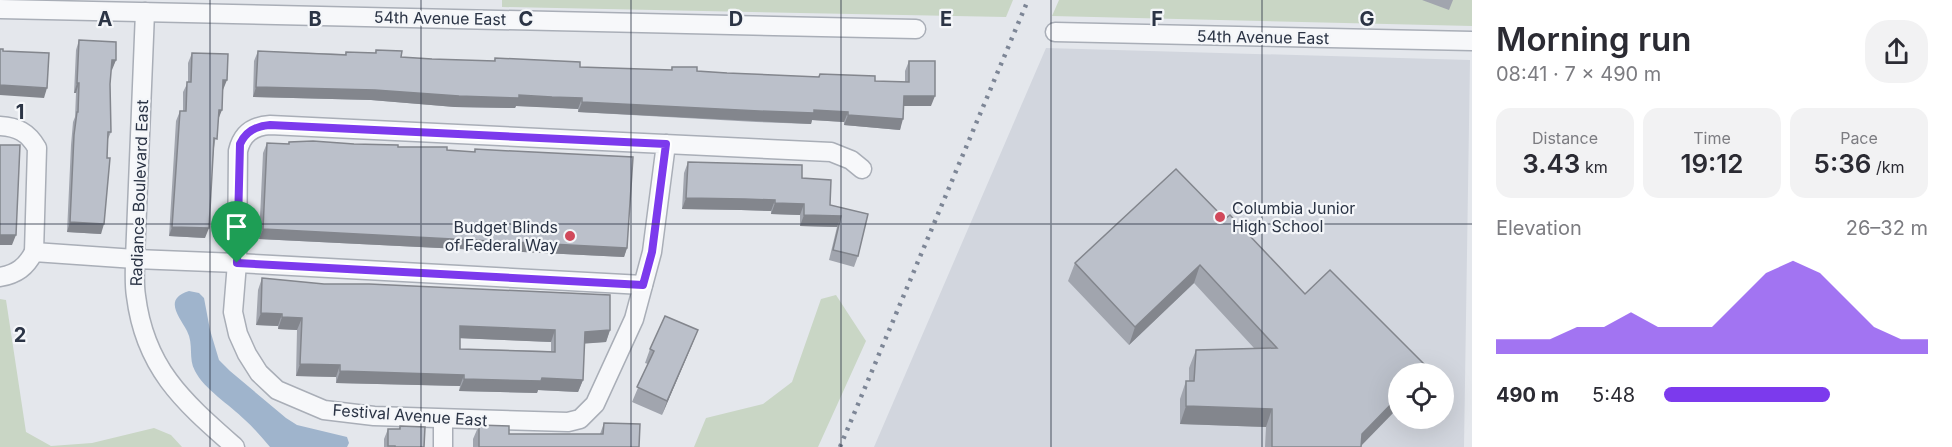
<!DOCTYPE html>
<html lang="en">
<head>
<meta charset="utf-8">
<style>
	body { margin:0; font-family:Inter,sans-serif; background:#f2f2f3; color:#2b2b33; height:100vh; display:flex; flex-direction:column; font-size:22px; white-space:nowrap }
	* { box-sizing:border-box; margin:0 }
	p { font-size:20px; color:#7c7c81 }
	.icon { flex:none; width:33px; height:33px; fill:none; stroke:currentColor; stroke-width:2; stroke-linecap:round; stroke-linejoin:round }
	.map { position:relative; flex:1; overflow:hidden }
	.sheet { display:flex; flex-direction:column; background:#fff; width:480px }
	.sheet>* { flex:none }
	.tools { position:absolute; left:1388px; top:363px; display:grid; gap:12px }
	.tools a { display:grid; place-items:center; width:66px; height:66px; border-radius:50%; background:#fff; box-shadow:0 6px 24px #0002; font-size:30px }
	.pin { position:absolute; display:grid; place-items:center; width:51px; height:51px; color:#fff; margin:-62px -26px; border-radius:50% 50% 50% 0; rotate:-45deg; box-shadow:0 0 6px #0007 }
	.pin .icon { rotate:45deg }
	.round { display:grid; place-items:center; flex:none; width:63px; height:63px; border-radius:24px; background:#f2f2f3 }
	.head { display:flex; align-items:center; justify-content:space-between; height:102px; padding:0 24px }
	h1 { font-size:33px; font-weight:600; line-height:45px }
	.figures { display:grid; grid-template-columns:repeat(3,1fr); gap:9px; height:102px; padding:6px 24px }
	.figures div { display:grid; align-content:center; border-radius:15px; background:#f2f2f3; text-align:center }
	.figures b { font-size:26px; font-weight:600 }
	.figures small { font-size:16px; font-weight:400 }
	.figures p { font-size:16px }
	.chart { height:168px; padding:12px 24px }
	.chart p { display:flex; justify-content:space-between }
	.chart svg { width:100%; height:108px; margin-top:6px; fill:#7c3aed; opacity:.7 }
	ul { padding:0 24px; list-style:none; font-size:20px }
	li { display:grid; grid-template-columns:96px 72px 1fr; align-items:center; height:45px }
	li i { height:15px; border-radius:8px; background:#7c3aed }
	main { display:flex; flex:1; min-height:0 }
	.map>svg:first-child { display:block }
	.built { fill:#d2d6de; fill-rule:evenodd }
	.green { fill:#c9d6c5 }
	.water { fill:#9fb4cc }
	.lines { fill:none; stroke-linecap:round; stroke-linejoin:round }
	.minor-casing { stroke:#a9aeb7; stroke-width:21 }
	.minor { stroke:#f7f8fa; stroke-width:18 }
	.rail { stroke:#7d8696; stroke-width:4.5; stroke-dasharray:3 6; stroke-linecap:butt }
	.wall { fill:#a1a5ae; fill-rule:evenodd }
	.shaded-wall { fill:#83868d }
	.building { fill:#bbc0ca; stroke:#83868d; stroke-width:1.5; fill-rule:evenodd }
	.route-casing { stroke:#fff; stroke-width:12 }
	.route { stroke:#7c3aed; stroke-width:8 }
	.grid { fill:none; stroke:#2b3445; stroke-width:1.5; stroke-opacity:0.55 }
	.poi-dot { fill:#d1495b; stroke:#f4f6f9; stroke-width:2 }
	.labels { text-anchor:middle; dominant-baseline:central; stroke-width:4.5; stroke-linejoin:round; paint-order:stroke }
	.street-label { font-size:16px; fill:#2b3445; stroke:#f4f6f9 }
	.poi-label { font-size:16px; fill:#2b3445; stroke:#f4f6f9; text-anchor:start }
	.grid-label { font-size:20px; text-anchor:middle; font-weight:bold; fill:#2b3445; stroke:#f4f6f9; stroke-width:4.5; stroke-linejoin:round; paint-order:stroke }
</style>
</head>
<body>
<main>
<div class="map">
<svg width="1472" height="447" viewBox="0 0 1472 447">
	<rect width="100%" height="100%" fill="#e4e7ec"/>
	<path class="built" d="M1046,48l424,12 -6,387h-590zM1398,374h45v44h-45z"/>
	<g class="green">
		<polygon points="502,0 1013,0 1006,17 502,7"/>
		<polygon points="1059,0 1472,0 1472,26 1052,16"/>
		<polygon points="836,295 866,341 818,447 694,447 706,418 763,404 792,382 821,299"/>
		<polygon points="0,299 6,300 26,432 51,446 92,443 154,428 171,435 182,447 0,447"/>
	</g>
	<path class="water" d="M189,291l10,2 5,5 6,32 9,30 11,11 56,47 11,7 50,12 2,6 -2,4h-77c-8,-9 -16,-19 -25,-27 -15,-15 -41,-31 -50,-49 -7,-12 -1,-27 -8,-40 -8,-15 -24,-32 2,-40z"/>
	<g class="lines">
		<defs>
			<g id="minor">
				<polyline points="0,9 916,29"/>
				<path d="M145,12l-10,247c0,12 -1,25 1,37 9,73 48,106 99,151"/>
				<polyline points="1055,32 1472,41"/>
				<path d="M0,126c17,1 28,6 37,22l-3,104"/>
				<path d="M666,144l-14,108 -18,67 -39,85 -15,15 -12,3 -194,-6 -50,-6 -47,-20 -18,-17 -12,-19 -9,-20 -5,-22 4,-49 1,-112c4,-17 15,-25 32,-26l561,27 20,8 11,9"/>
				<path d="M0,277c17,-3 26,-10 34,-25l101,7 102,4 406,22"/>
				<polyline points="443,447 443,419"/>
			</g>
		</defs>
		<use href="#minor" class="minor-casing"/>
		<use href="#minor" class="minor"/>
		<polyline class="rail" points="840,447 1028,0"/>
	</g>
	<g class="wall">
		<polygon points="1422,0 1453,0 1449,10"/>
		<polygon points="79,40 116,60 111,70 110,84 111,132 108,139 101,234 67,232 71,145 73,122 75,117 76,93 74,93 76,50"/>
		<polygon points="376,50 401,57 432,59 494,61 495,58 580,67 671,70 672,67 697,71 727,73 818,77 820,74 875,81 905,82 905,71 909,61 931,106 904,106 900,130 844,125 844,122 812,120 811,124 756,122 578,112 578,109 549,107 516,106 515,108 455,107 371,100 253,97 254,61 258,51 345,54 346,52 375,53"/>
		<polygon points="192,53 223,90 214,148 205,238 169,236 176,121 180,111 183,111 183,92 188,82 188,63"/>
		<polygon points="289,142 474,152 475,149 627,248 624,257 259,239 263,153 267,143 288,144"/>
		<polygon points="688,162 802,178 830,205 868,214 858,256 854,267 829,260 837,227 800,226 800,215 771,214 771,211 741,210 682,209 684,173"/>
		<polygon points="1176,169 1361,446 1361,447 1265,447 1266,427 1180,424 1180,399 1186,381 1189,381 1189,368 1196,350 1254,348 1194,283 1129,345 1068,281 1075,263"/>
		<path d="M262,278l348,52 -4,12 -22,1 -1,37 -5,12 -40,-2 -1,3 -78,-2 1,-5 -124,-3v-6l-40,-1 1,-46 -19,-1v-3l-22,-1 2,-35zM460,338l91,4v9l-91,-2z"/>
		<polygon points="698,330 662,415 632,402 648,364 645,363 650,349"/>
		<polygon points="604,423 639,447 473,447 473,439 479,425 509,434 600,434"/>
		<polygon points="400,426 424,447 384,447 384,439 388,429 399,429"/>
	</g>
	<g class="shaded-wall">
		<polygon points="112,60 116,60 112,70 109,70"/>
		<polygon points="223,80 227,80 223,90"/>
		<polygon points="77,83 79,83 76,93 74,93"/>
		<polygon points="0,85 47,88 44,98 0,95"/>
		<polygon points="256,87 375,90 582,98 578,109 516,106 515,108 455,107 371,100 253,97"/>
		<polygon points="904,96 935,96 931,106 901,106"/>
		<polygon points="582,102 814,110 848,112 844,122 812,120 811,124 578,112"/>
		<polygon points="219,110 222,110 218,120"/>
		<polygon points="848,115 903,119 900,130 844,125"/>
		<polygon points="686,198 745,199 775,200 771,211 741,210 682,209"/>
		<polygon points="775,203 804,204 800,215 771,214"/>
		<polygon points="804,215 841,216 837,227 800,226"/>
		<polygon points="70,222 104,224 101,234 67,232"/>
		<polygon points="172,227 209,228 205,238 169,236"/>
		<polygon points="263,229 627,248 624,257 259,239"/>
		<polygon points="0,235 16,235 12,245 0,245"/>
		<polygon points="1200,265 1194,283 1129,345 1135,327"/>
		<polygon points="261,313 282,314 278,326 256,325"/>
		<polygon points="282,317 302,318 297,330 278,329"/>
		<polygon points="460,326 555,330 551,342 456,338"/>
		<polygon points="610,330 606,342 580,344 585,332"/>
		<polygon points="698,330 692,345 662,415 667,401"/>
		<polygon points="300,364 340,365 336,377 296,376"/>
		<polygon points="340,371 464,375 460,386 336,383"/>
		<polygon points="542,378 583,380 578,392 538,390 537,393 459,391 464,379"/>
		<polygon points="1398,397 1398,408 1360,447 1362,434"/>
		<polygon points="1186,406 1272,409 1266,427 1180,424"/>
	</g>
	<g class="building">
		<polygon points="79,40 116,42 116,60 112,60 110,84 111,132 108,132 107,158 110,158 104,224 70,222 74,135 77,112 78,112 79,83 77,83"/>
		<polygon points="0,49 3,49 3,51 49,53 47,88 0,85"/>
		<polygon points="376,50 402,51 401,57 432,59 495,61 495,58 580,62 580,67 672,70 672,67 697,67 697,71 727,73 819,77 820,74 875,76 875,81 909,82 909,61 935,61 935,96 904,96 903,119 848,115 848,112 814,110 814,113 759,111 582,102 582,98 552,97 519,95 519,98 459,96 375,90 256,87 258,51 346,55 346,52 376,53"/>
		<polygon points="192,53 228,54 227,80 223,80 222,110 219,110 217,139 214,138 209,228 172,227 180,111 186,111 187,82 191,82"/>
		<polygon points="313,141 354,144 398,145 398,147 447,147 447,150 475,152 475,149 492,150 633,157 627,248 263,229 267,143 289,144 289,142"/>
		<polygon points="0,145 20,145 16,235 0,235"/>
		<polygon points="688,162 802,165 802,178 831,180 830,205 868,214 858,256 833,250 841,216 804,215 804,204 775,203 775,200 745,199 686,198"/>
		<polygon points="1176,169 1225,219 1230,215 1305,294 1330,270 1427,367 1420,374 1398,374 1398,397 1362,434 1361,447 1272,447 1272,409 1186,406 1186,381 1194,381 1196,350 1277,348 1200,265 1135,327 1075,263"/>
		<path d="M262,278l62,6h45l241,11v35l-25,2 -2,48 -41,-2 -1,3 -77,-2v-4l-124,-4v-6l-40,-1 2,-46 -20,-1v-3l-21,-1zM460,326l95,4v22l-95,-3z"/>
		<polygon points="665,316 698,330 667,401 637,387 654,351 650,349"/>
		<polygon points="604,423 640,424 639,447 479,447 479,425 509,426 509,434 603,434"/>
		<polygon points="400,426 425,427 424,447 395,447 395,446 388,446 388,429 400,429"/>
	</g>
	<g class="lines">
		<defs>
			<path id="route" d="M270,125l396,19 -14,108 -9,33 -406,-22 3,-119c6,-13 16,-18 30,-19z"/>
		</defs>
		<use href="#route" class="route-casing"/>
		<use href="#route" class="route"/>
	</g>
	<path class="grid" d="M210,0v447M421,0v447M631,0v447M841,0v447M1051,0v447M1262,0v447M0,224h1472"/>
	<g class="poi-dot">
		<circle cx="1220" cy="217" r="6"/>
		<circle cx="570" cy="236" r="6"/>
	</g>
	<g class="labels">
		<g class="street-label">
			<text transform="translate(440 18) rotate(1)">54th Avenue East</text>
			<text transform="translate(1263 37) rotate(1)">54th Avenue East</text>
			<text transform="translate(139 193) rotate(-88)">Radiance Boulevard East</text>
			<text transform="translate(410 415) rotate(4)">Festival Avenue East</text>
		</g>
		<g class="poi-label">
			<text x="1232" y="208">Columbia Junior<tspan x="1232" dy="18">High School</tspan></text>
			<text x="558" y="227" text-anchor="end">Budget Blinds<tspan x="558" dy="18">of Federal Way</tspan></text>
		</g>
	</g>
	<g class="grid-label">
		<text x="105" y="26">A</text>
		<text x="315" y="26">B</text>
		<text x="526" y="26">C</text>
		<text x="736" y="26">D</text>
		<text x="946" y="26">E</text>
		<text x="1157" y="26">F</text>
		<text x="1367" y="26">G</text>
		<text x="20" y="119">1</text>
		<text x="20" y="342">2</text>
	</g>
</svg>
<div class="tools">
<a><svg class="icon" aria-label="locate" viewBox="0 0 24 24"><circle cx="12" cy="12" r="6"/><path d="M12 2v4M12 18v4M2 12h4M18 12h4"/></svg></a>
</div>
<div class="pin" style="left:237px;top:263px;background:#1e9e55"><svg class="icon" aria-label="arrive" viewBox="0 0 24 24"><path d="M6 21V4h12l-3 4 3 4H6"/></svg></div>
</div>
<section class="sheet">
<div class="head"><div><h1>Morning run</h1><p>08:41 · 7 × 490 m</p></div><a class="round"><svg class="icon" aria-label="share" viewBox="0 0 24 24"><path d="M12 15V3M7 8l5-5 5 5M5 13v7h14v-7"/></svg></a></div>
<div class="figures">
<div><p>Distance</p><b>3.43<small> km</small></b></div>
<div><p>Time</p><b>19:12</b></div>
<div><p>Pace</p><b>5:36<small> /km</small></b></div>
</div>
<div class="chart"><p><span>Elevation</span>26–32 m</p>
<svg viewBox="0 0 160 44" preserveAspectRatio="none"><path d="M0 44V38L10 38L20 38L30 33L40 33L50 27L60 33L70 33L80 33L90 22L100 11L110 6L120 11L130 22L140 33L150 38L160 38V44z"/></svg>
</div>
<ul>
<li><b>490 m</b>5:48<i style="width:63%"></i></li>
</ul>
</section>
</main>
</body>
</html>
